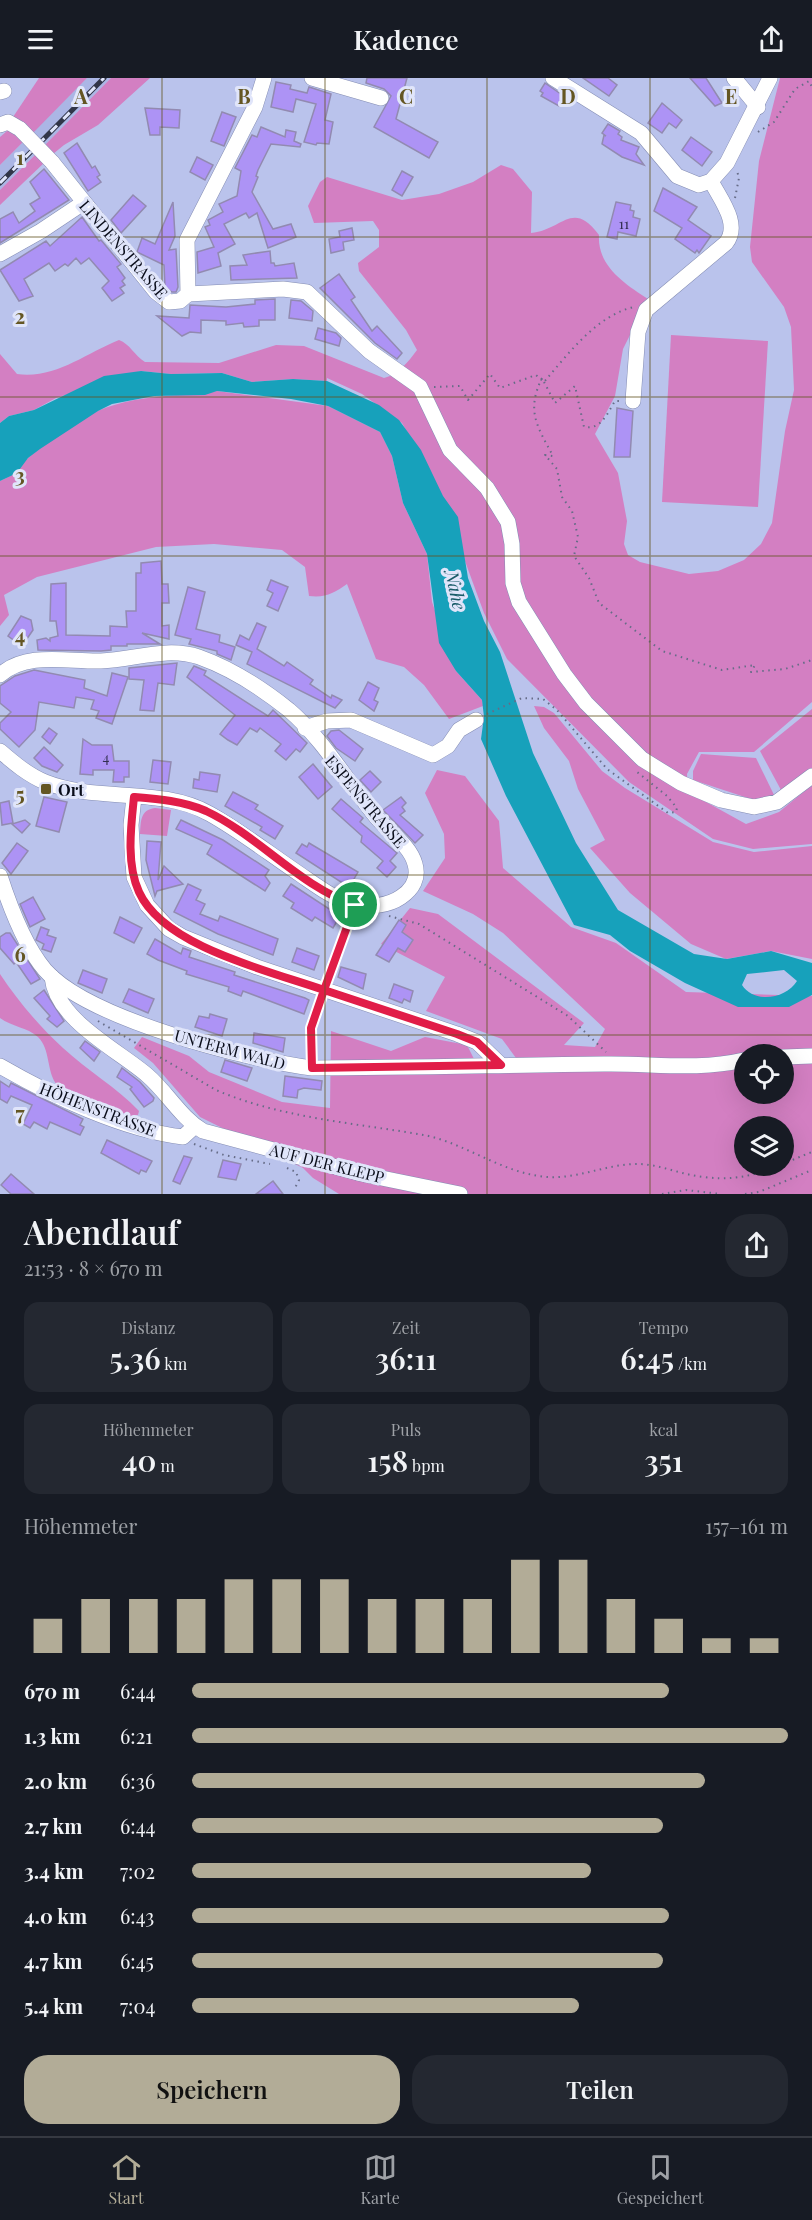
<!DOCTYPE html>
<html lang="de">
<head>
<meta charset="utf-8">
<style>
	body { margin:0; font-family:"Playfair Display",serif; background:#242831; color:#f1f3f6; height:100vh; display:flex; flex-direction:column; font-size:22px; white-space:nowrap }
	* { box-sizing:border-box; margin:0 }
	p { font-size:20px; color:#9ea1a6 }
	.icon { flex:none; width:33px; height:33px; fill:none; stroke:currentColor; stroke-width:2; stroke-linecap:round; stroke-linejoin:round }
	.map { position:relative; height:1116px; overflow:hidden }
	.side { display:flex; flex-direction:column; background:#171b24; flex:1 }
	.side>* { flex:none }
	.tools { position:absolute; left:734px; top:966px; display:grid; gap:12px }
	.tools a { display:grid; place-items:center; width:60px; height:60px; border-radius:50%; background:#171b24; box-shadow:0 6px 24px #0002; font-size:30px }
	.pin { position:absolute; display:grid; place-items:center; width:51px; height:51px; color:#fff; margin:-26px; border:3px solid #fff; border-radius:50%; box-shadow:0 2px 6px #0007 }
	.round { display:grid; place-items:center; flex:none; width:63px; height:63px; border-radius:24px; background:#242831 }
	.summary { display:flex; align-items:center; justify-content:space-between; height:102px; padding:0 24px }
	h1 { font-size:33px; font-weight:600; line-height:45px }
	.metrics { display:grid; grid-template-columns:repeat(3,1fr); gap:9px; height:102px; padding:6px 24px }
	.metrics div { display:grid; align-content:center; border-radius:15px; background:#242831; text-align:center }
	.metrics b { font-size:30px; font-weight:600 }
	.metrics small { font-size:16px; font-weight:400 }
	.metrics p { font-size:16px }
	.chart { height:168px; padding:12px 24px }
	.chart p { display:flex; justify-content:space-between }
	.chart svg { width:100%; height:108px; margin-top:6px; stroke:#b2ac97; stroke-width:6 }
	.button { display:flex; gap:12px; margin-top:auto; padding:12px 24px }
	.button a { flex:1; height:69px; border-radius:24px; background:#b2ac97; color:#111; font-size:24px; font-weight:600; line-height:69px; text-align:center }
	.button a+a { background:#242831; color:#f1f3f6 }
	ul { padding:0 24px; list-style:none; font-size:20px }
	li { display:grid; grid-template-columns:96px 72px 1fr; align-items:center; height:45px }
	li i { height:15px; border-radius:8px; background:#b2ac97 }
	header { display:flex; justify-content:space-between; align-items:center; height:78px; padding:0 24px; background:#171b24; font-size:27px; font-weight:600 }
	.tab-bar { display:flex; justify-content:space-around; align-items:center; height:84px; border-top:2px solid #363941; background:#171b24; font-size:16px; color:#9ea1a6 }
	.tab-bar a { display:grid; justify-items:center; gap:3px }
	.tab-bar .active { color:#b2ac97 }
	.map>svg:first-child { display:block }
	.built { fill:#abb6e5 }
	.green { fill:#d37fc2; fill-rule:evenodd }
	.water { fill:#17a1bb; fill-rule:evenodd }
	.building { fill:#ad93f5; stroke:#928ab1; stroke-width:1.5 }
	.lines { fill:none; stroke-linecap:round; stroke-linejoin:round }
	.minor-casing { stroke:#848db3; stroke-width:16 }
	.path { stroke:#666c87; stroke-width:2; stroke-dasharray:1.5 4.5; stroke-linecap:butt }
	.minor { stroke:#fff; stroke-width:15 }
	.rail-casing { stroke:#313548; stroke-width:5 }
	.rail { stroke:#e0e5fa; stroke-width:3; stroke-dasharray:9; stroke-linecap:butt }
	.minor-bridge-casing { stroke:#848db3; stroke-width:16; stroke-linecap:butt }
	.minor-bridge { stroke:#fff; stroke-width:15 }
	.route-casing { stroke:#fff; stroke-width:12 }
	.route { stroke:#e11d48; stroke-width:8 }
	.grid { fill:none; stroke:#645623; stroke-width:1.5; stroke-opacity:0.55 }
	.poi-dot { fill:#645623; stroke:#e0e5fa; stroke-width:2 }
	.labels { text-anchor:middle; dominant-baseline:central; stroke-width:6; stroke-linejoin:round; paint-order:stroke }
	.number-label { font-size:14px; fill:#322e50 }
	.street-label { font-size:16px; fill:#090c19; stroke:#e0e5fa }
	.poi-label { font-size:16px; font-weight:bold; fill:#090c19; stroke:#e0e5fa; text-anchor:start }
	.water-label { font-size:18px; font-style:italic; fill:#185b68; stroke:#e0e5fa }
	.grid-label { font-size:20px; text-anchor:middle; font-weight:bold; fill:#645623; stroke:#e0e5fa; stroke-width:6; stroke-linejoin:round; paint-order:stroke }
</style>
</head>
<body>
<header><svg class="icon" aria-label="menu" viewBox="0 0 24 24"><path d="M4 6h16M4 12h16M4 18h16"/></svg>Kadence<svg class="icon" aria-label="share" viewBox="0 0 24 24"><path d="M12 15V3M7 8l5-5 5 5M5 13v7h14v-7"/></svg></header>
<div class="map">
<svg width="812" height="1116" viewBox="0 0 812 1116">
	<rect width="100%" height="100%" fill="#bac3ec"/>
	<polygon class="built" points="87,0 111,0 0,112 0,87"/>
	<g class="green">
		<polygon points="39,0 87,0 32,56 13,39"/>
		<polygon points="111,0 150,0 98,47 64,67 53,76 44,68"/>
		<path d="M780,0h32v624l-58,50h-55l-12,22 1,18 58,32 33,-12 33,-27v59l-59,5 -40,-10 -84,-57 -122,-123 -23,-46 -45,-123 -37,-67 -40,-29 -35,-16v3l-34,-2 -41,3 -30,-9 -51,1 -30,-3 -85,27 -22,12 -25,6 -9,7v-69l17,20c39,5 67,-20 102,-34 11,4 15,15 26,22l74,1 57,-18 28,1 80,32c15,-4 24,-16 33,-28l-11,-20 -47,-59 -1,-8 21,-16v-17l-6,-9 -59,2 -6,-17 12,-24 7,-5 75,23 37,-6 34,-12 28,-17 12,4 19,23 -1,41c32,-3 41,-34 68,2 -2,31 26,49 49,64l-25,50 -8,47 -20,38 23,39 9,48 -3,23 4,11 12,7 49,12 29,-3 26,-11 17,-16 11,-21 13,-92 9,-41 -3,-63 -7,-20 -32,-45 -2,-15 9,-86z"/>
		<polygon points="7,53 12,53 24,63 0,87 0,59"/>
		<polygon points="36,76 45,84 0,127 0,112"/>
		<polygon points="671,257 768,263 758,429 662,424"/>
		<path d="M217,313l111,15 52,26 12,24 11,47 24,51 5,48 24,69 26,29 1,6 -34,13 -25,-34 -20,-18 -28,-8 -29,-75c-13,9 -21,14 -38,12l-4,-29 -23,-17 -68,-6 -58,3 -119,30 -33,18 5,20 -9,11v-145c15,-6 16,-12 28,-23 12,-11 30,-21 44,-32 44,-33 96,-28 145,-35z"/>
		<polygon points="534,628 544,629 554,635 602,693 625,710 713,764 754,774 812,768 812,881 771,873 726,881 691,866 630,815 590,770 605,762 578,711 569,683 544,650"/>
		<polygon points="812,631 812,690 781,712 760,673"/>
		<polygon points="701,676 756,680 776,721 754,722 693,702 693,693"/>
		<path d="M437,692l28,6 34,45 4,47 68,59 45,16 70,49 126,4v198h-473l-26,-16 -10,-10 -103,-51 -47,-54 -19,-15 8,-11 47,19 20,16 73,30 48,6 1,-77 60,20 34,-14 42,8 8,16 41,-3 -14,-19 -76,-28 19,-34 -64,-33 29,-36 28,6 146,109 -20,22 31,2 10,-18 -102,-96 -30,-19 -50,-23 22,-33 -1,-24 -19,-41zM744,976h39v40h-39zM744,1048h39v40h-39z"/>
		<path d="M155,730l16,2 -4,26 -27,-2c1,-13 0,-24 15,-26z"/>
		<path d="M0,896c18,27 39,52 63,74 25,23 53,39 76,63l-1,4 -8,1 -73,-31c-11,-14 -6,-35 -19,-48 -11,-10 -26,-10 -38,-19z"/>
	</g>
	<path class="water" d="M141,293l30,3 51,-1 30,9 41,-3 34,2 52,24 20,15 22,30 22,46 15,21 10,61 16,43 16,31 33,101 43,90 42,67 76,44 33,5 44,-8 41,12v32l-23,12h-51l-53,-24 -55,-32 -20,-16 -36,-10 -68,-129 -25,-57 3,-22 -2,-17 -26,-29 -17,-28 -12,-89 -24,-51 -11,-47 -12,-24 -52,-26 -37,-7 -74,-8 -12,4 -51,1 -42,8 -14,7 -58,38 -12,9 -11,15 -17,8v-58l9,-7 25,-6 70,-34zM784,892l13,11c-11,18 -43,23 -55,4l5,-11z"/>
	<g class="building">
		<polygon points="367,0 407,0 396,41 438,64 429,80 374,49 391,18 384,11 366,5"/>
		<polygon points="583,0 608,0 617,7 609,18"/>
		<polygon points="690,0 706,0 722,25 715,28"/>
		<polygon points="276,4 291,7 290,11 307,15 309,9 331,16 325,42 333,44 329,66 317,65 316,67 304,64 316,26 296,21 293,34 271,29"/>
		<polygon points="545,5 565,19 559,28 541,18 543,15 540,13"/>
		<polygon points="662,25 682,42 676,50 669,45 662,55 648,45"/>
		<polygon points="145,30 180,32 179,50 160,49 160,57 150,57"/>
		<polygon points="222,34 236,39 224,68 211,63"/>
		<polygon points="608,46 620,53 618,56 622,59 621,62 639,69 636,76 644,87 622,79 602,66 604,57 606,58 602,55"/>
		<polygon points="261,49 285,59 286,52 296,54 294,63 301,66 300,69 271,66 258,92 256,98 258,99 252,114 273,151 291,146 296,159 268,170 257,135 249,140 246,135 224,146 235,166 218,175 221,188 198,195 197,174 214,169 205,149 210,147 208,142 223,134 219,126 237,118 241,93 235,90 252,57 257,59"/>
		<polygon points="691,59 712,74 702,88 682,72"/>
		<polygon points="77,65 92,90 95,88 100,97 97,99 101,104 88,113 64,75"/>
		<polygon points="197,79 213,87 205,102 190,94"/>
		<polygon points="44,91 69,122 0,165 0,141 13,134 19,145 35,133 30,126 40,120 30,104"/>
		<polygon points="402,93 413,99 402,118 392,112"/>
		<polygon points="663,110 697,129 688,142 711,158 699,175 697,172 695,175 675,161 682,150 654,133"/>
		<polygon points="133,117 146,128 121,155 111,142"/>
		<polygon points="173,124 175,158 169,172 176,171 178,209 176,214 172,214 165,209 164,187 137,174 142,160 155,166"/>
		<polygon points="616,124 631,127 630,132 634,133 633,139 640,141 636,158 618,154 617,161 607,159"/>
		<polygon points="82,139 99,163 101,162 121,186 117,189 125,200 122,203 125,207 120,210 124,215 112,223 102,210 109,203 89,180 81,186 76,180 68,188 65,186 55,193 49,185 24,201 33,218 19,223 0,192 46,163 50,168"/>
		<polygon points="352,150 354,162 343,164 344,172 331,175 329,161 340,159 339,153"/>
		<polygon points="270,173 271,185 274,185 275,188 294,185 297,200 231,202 230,188 247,187 243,177"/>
		<polygon points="339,196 355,219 351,222 372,253 377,248 402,275 397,281 375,265 320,210"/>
		<polygon points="275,221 275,242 259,242 259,248 244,249 243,245 226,247 226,243 201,242 201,255 190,254 182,258 157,238 189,240 190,227 226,229 255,226 255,222"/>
		<polygon points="291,222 301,223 313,233 312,243 289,240"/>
		<polygon points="318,250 336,255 341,260 339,268 315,261"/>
		<polygon points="617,330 633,333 630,379 614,379"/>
		<polygon points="161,483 162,506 168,506 169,525 162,525 162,548 169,547 169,561 142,555 160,566 127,566 127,568 111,568 111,572 101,573 38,572 37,562 46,560 50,563 50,560 58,558 56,543 50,543 51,506 66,505 66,557 110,558 110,548 127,549 126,533 136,533 136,495 141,495 141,485"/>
		<polygon points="271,502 288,509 278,533 267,528 273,515 267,512"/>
		<polygon points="188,509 205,514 196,551 220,557 219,564 235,569 231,582 217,576 217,573 189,566 191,561 175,557"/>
		<polygon points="21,538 31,542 33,552 22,568 8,558"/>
		<polygon points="257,545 266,549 257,571 284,588 287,584 313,602 310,606 331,620 332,617 342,622 335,630 247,586 252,574 236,567 240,557 249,562"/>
		<polygon points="177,585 174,607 158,605 154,633 140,632 144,602 129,601 129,590"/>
		<polygon points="194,588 206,593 204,597 268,638 273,632 307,665 300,674 296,671 286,682 275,673 281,666 260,650 257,654 250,650 237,667 228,662 220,656 235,637 187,599"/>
		<polygon points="34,592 85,602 84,610 107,618 112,595 128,599 112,646 96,640 99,633 91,631 94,622 76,619 74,630 39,624 35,652 19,669 0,651 0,645 11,634 0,625 0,608 15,598"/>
		<polygon points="368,604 379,610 374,622 378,624 374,633 359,622"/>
		<polygon points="49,650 57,656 50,666 42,659"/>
		<polygon points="339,652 363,671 355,683 336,670 327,658 331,653"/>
		<polygon points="83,661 92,667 112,667 114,683 129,683 129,699 124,699 124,704 113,704 114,692 93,692 93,697 80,696"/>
		<polygon points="44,669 63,687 57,694 42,688 34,680"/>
		<polygon points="153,682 171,684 168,706 150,704"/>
		<polygon points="313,686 332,709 318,721 299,699"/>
		<polygon points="370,693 381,704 371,714 360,702"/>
		<polygon points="200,694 220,697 217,714 193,710 194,701 199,702"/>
		<polygon points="233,714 258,727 255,731 283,748 275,761 260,752 262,749 225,728"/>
		<polygon points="44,719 67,724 59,754 36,748"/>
		<polygon points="401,719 406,725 402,729 405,733 400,737 423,757 415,765 383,732"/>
		<polygon points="341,721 363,740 360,744 397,775 390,783 396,789 387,799 377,790 383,783 361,764 362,758 332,731"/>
		<polygon points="9,723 13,745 2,747 0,725"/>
		<polygon points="25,742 30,746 22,755 12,746"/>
		<polygon points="181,742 223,762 269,792 265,798 270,805 265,813 207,776 212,767 176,751"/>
		<polygon points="147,763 161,764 158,802 164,788 183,806 157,813 155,818 146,782"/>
		<polygon points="17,765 28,773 11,796 2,785"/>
		<polygon points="309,765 358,794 354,801 364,807 358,815 296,775 302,766 307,769"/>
		<polygon points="188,806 201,812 196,822 205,826 200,836 218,843 220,838 278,861 273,877 218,856 174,834"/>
		<polygon points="291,806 340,838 333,850 315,839 312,843 291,830 294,825 283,818"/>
		<polygon points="33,819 45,841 30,849 20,826"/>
		<polygon points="120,839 142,850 134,865 114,855"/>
		<polygon points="399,842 406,847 402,854 413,862 405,874 398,870 389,884 376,877"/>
		<polygon points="41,849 49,852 47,857 56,860 51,874 42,871 44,866 36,862"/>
		<polygon points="6,855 10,855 40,901 31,906 16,884 14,886 0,870 0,859"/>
		<polygon points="155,861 181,876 183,870 191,873 189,879 235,894 234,897 305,920 309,922 304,936 243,913 241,918 228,913 229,909 186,896 187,893 158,882 147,876"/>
		<polygon points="297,870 319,878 314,892 292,884"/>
		<polygon points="341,889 366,896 363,911 338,899"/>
		<polygon points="83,892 107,901 102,915 78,905"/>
		<polygon points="394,906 413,913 410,924 404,921 402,925 389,920"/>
		<polygon points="129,911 154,921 148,935 123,924"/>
		<polygon points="44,912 64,943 57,949 47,941 50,938 34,920"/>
		<polygon points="210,936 227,941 222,958 195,949 199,938 209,940"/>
		<polygon points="254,955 285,960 283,974 253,965"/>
		<polygon points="85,963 100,974 94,983 80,970"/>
		<polygon points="225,982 252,990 247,1003 221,994"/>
		<polygon points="122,990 140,1004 154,1020 153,1023 144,1029 130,1011 132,1009 117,999"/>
		<polygon points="285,998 322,1003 321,1012 304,1010 298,1012 297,1020 283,1018"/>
		<polygon points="0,1003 9,1009 11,1005 83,1041 80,1047 84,1049 80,1057 50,1044 47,1051 34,1044 30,1050 23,1046 32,1027 11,1018 7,1025 0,1021"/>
		<polygon points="107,1062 152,1083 146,1094 141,1092 139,1096 101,1075"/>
		<polygon points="184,1078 192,1080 180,1106 173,1103"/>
		<polygon points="223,1082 241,1086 236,1102 218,1099"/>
		<polygon points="11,1096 34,1116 11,1116 1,1107"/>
		<polygon points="273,1103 283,1116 256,1116"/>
	</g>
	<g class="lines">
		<defs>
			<g id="minor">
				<polyline points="312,0 381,20"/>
				<polyline points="553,0 641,55 677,98 699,107 711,103 727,85 770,0"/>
				<polyline points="734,0 758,29"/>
				<polyline points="0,14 4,13"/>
				<polyline points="0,47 8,44 20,51"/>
				<polyline points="52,84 156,214 169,224 180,223 188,216 187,162 255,29 264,0"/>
				<polyline points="0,176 41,153 83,125"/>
				<polyline points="188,216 283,211 307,214 369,273 420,309 450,372 487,410 508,444 512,466 513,505 519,524 564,596 586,625 642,681 681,705 721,722 754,729 777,724 812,698"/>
				<path d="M633,323l5,-69 8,-22 80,-67c15,-19 -6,-44 -15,-62"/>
				<path d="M0,597c27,-24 68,-13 101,-14 33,-1 65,-15 98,-4 31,11 65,33 90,53 35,30 59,73 88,108 12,14 33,27 38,46 4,14 -2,25 -14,33 -13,9 -33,11 -48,7 -19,-5 -36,-18 -52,-29 -30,-20 -59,-43 -91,-61 -49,-28 -113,-11 -165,-32 -17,-7 -31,-19 -45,-31"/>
				<polyline points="305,650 327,643 351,642 433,677 448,668 459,652 476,642"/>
				<polyline points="134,719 131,747 134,799 147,827 169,851 183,859 257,889 457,956 477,964 501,987"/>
				<path d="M0,798c10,31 24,69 45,94 43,49 203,90 267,98 97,0 194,-3 292,-4 48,-1 92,7 140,-4"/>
				<path d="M52,899c4,43 66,73 95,98 20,17 33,42 56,56l159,43 98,20"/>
				<polyline points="783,979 812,978"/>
				<path d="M0,988c52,30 123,64 183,71l12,-11"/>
			</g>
		</defs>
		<use href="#minor" class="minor-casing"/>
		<g class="path">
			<polyline points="758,54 774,44 795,11 809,3 812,9"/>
			<polyline points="735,120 739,100 737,93"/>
			<path d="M542,300c-16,33 -5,48 11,78l-8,-1 12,14 5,28 10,14 6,26 -4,19 15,22 10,25 63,48 60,19 33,-5 -4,7 34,-3 27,-9"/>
			<path d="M544,304l11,21 20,-17 9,41c17,3 23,-13 31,-26h7"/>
			<path d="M434,309l26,-1 8,14 22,-26 10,14 36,-13 8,7c24,-28 53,-67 90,-75"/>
			<polyline points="487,636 522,620 543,621 557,632 607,691 668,735 676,734 677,730 667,718 637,694"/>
			<polyline points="389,838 419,846 568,938 606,974"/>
			<polyline points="329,900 351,838"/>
			<path d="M98,943l118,69c65,28 139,33 208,45 40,8 74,35 115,41 33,6 65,-12 98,-12 23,0 44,11 67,13 44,6 69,-10 108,-25"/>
			<polyline points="312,978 311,950 320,922"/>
			<polyline points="194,1066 224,1077 270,1086"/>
			<polyline points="287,1090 296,1094 299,1102 294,1112"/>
			<polyline points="662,1116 686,1112 721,1116"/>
			<polyline points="745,1116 759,1114 812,1092"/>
		</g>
		<use href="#minor" class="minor"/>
		<defs>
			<polyline id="rail" points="0,105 104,0"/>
		</defs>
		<use href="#rail" class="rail-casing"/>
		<use href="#rail" class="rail"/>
		<defs>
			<polyline id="minor-bridge" points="20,51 52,84"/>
		</defs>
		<use href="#minor-bridge" class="minor-bridge-casing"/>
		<use href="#minor-bridge" class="minor-bridge"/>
	</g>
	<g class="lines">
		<defs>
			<path id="route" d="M355,827l-31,85 133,44 20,8 24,23 -189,3 -1,-40 13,-38c-54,-19 -160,-43 -185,-98 -13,-28 -8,-66 -5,-95 24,2 49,4 72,14 53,25 93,75 149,94"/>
		</defs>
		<use href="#route" class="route-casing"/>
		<use href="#route" class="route"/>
	</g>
	<path class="grid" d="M162,0v1116M325,0v1116M487,0v1116M650,0v1116M0,159h812M0,319h812M0,478h812M0,638h812M0,797h812M0,957h812"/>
	<rect class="poi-dot" x="40" y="705" width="12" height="12" rx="3"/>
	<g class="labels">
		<g class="number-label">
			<text x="624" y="145">11</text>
			<text x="106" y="679">4</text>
		</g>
		<g class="street-label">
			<text transform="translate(124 171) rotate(49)">LINDENSTRASSE</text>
			<text transform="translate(366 723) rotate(50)">ESPENSTRASSE</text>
			<text transform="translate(230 971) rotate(15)">UNTERM WALD</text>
			<text transform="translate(98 1031) rotate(21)">HÖHENSTRASSE</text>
			<text transform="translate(327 1085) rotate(14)">AUF DER KLEPP</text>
		</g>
		<g class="poi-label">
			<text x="58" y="711">Ort</text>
		</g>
		<g class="water-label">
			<text transform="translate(456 512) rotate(78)">Nahe</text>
		</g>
	</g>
	<g class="grid-label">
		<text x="81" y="26">A</text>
		<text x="244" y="26">B</text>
		<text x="406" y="26">C</text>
		<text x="568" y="26">D</text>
		<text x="731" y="26">E</text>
		<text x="20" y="87">1</text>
		<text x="20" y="246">2</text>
		<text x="20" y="405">3</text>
		<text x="20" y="565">4</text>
		<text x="20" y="724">5</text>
		<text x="20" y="884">6</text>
		<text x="20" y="1043">7</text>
	</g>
</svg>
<div class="tools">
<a><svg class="icon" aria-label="locate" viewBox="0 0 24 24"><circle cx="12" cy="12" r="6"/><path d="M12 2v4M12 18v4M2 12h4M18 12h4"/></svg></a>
<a><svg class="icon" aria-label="layers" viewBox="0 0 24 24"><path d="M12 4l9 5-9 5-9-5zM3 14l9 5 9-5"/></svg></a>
</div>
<div class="pin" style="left:355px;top:827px;background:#1e9e55"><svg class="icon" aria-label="arrive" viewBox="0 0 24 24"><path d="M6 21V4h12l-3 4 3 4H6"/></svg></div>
</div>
<section class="side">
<div class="summary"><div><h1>Abendlauf</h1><p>21:53 · 8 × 670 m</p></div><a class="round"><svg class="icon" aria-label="share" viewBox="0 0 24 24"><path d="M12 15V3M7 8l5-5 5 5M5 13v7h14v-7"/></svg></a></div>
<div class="metrics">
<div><p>Distanz</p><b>5.36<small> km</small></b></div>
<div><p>Zeit</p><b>36:11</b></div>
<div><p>Tempo</p><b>6:45<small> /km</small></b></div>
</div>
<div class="metrics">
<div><p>Höhenmeter</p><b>40<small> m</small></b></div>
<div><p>Puls</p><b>158<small> bpm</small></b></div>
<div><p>kcal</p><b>351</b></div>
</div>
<div class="chart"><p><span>Höhenmeter</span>157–161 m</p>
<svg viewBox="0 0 160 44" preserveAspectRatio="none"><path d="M5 44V30M15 44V22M25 44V22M35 44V22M45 44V14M55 44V14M65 44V14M75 44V22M85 44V22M95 44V22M105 44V6M115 44V6M125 44V22M135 44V30M145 44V38M155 44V38"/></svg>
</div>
<ul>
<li><b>670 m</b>6:44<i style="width:80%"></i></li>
<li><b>1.3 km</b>6:21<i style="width:100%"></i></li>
<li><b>2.0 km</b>6:36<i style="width:86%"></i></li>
<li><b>2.7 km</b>6:44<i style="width:79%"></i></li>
<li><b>3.4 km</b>7:02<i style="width:67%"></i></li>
<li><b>4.0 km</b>6:43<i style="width:80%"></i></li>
<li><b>4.7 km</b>6:45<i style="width:79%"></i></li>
<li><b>5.4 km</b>7:04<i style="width:65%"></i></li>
</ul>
<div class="button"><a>Speichern</a><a>Teilen</a></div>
</section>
<nav class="tab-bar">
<a class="active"><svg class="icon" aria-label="home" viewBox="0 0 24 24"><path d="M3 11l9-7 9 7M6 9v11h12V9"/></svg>Start</a>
<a><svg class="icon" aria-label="map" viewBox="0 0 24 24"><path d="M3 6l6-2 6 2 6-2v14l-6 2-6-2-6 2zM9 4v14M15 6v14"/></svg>Karte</a>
<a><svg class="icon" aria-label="saved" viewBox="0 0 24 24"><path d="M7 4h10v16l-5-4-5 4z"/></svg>Gespeichert</a>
</nav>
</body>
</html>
